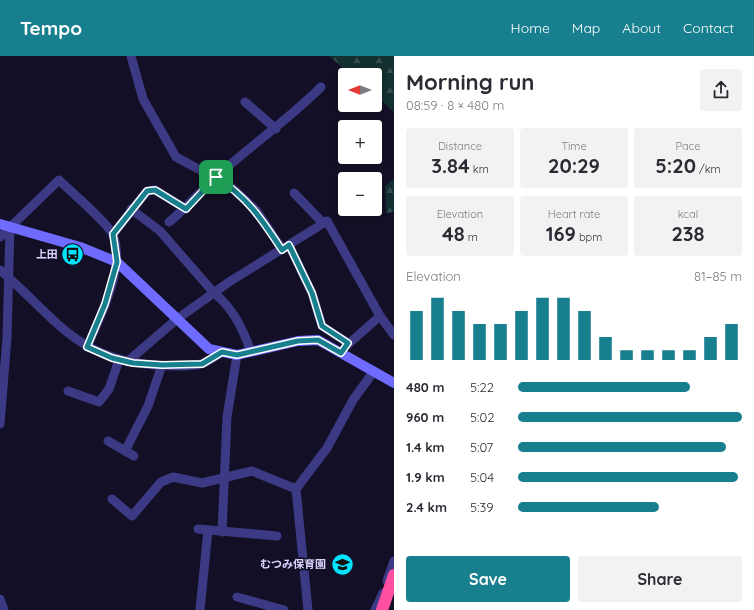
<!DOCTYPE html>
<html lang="en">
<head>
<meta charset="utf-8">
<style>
	body { margin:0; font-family:Quicksand,"Noto Sans JP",sans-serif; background:#f2f2f3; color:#2b2b33; height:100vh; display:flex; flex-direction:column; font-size:15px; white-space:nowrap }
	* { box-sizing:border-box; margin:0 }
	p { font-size:13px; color:#7c7c81 }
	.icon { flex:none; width:22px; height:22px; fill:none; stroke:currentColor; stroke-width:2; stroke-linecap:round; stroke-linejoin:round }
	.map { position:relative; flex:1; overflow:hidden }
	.sheet { display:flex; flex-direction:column; background:#fff; width:360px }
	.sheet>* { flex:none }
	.needle { width:26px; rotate:270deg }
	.tools { position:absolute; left:338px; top:12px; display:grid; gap:8px }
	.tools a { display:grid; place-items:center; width:44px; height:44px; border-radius:4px; background:#fff; box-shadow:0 2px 6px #0003; font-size:20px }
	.pin { position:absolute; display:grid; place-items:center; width:34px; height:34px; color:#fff; margin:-17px; border-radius:8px; box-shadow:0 2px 6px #0006 }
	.round { display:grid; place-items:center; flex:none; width:42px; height:42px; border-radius:4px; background:#f2f2f3 }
	.overview { display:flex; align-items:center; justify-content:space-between; height:68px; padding:0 12px }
	h1 { font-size:22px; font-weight:700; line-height:30px }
	.metrics { display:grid; grid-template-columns:repeat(3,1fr); gap:6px; height:68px; padding:4px 12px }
	.metrics div { display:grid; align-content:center; border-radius:4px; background:#f2f2f3; text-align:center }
	.metrics b { font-size:20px; font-weight:700 }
	.metrics small { font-size:11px; font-weight:400 }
	.metrics p { font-size:11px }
	.chart { height:112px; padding:8px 12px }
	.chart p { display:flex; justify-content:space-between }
	.chart svg { width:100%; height:72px; margin-top:4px; stroke:#187f8f; stroke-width:6 }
	.button { display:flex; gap:8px; margin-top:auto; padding:8px 12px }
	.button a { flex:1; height:46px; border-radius:4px; background:#187f8f; color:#fff; font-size:16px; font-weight:700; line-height:46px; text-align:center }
	.button a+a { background:#f2f2f3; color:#2b2b33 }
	ul { padding:0 12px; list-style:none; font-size:13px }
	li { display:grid; grid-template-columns:64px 48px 1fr; align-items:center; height:30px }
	li i { height:10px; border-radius:5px; background:#187f8f }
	header { display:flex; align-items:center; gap:24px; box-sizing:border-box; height:56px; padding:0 20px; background:#187f8f; color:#fff }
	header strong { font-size:19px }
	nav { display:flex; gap:22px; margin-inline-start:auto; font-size:14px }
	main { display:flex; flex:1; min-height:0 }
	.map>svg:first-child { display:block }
	.forest { fill:url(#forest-firs) }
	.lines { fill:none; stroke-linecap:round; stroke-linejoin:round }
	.street { stroke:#3d3a85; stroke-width:9 }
	.secondary { stroke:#6f6bff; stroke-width:10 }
	.highway { stroke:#ff4fa3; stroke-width:12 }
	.route-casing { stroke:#fff; stroke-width:8 }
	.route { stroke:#187f8f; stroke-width:5 }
	.labels { text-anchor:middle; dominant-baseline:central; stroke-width:3.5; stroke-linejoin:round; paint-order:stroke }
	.poi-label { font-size:11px; font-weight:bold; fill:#d9d4ff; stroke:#130f26; text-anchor:end }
</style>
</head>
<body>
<header>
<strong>Tempo</strong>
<nav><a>Home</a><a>Map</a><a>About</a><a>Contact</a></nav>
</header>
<main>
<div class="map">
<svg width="394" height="554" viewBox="0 0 394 554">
	<defs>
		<pattern id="forest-firs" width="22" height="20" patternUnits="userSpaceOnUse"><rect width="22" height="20" fill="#12302f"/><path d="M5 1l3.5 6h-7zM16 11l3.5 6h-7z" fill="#344d4e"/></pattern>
	</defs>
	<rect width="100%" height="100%" fill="#130f26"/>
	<g class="forest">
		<polygon points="329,0 394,0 394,56 375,39 375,19 351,19"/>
		<polygon points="394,123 394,156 386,157 385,130"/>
	</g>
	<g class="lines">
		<g class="street">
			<polyline points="245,46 276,73"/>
			<polyline points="294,137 323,167"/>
			<path d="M131,153l29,22 54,62c19,15 29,36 37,59"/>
			<path d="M169,166c18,-14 30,-30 47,-45 34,-31 72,-57 105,-90"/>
			<polyline points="113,178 147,135 155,134 186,153"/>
			<path d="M0,181l59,-57c10,10 50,44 54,55 13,32 -13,82 -26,112"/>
			<polyline points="289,189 312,237 322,270 348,287"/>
			<polyline points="282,193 327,165 380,260 394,279"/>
			<path d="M0,214c55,47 75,89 155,95 14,1 32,2 46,-1 7,-2 15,-8 21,-12"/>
			<polyline points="345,291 380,260"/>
			<polyline points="127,306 177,263 229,226 282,193 256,154 230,130 176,101 143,43 131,0"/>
			<polyline points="68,335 99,346 109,333 119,304"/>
			<polyline points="0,368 7,282 10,170"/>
			<polyline points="108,385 134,400"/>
			<polyline points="125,395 148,350 162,309"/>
			<polyline points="112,443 132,460 161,426 173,421 202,427 252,415 296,433"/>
			<polyline points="198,473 277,480"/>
			<polyline points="222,476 227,361 237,299"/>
			<polyline points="387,525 394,505"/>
			<polyline points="237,541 284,554"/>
			<polyline points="0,543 4,554"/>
			<polyline points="200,554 208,474"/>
			<polyline points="308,554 296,433 327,392 353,344 374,315"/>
			<polyline points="375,554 383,537"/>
		</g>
		<polyline class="secondary" points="0,168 80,191 117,206 209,293 237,299 298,285 318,284 394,327"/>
		<polyline class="highway" points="382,554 394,519"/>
	</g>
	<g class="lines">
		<defs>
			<path id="route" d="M216,121c32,21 45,41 66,73l7,-5 23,48 10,33 26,17 -7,10 -23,-13 -20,1 -61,14 -15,-3 -20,12 -40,1 -29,-2 -21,-5 -25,-11 18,-43 12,-42 -4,-28 34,-43 8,-1 31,19z"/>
		</defs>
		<use href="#route" class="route-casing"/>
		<use href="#route" class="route"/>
	</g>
	<defs>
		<symbol id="bus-disc" viewBox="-11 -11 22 22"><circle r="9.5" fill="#00e5ff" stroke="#130f26"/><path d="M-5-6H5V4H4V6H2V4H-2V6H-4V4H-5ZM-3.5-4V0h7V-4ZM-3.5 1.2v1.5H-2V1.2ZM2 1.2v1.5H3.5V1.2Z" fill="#111"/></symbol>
		<symbol id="school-disc" viewBox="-11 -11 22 22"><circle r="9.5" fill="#00e5ff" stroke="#130f26"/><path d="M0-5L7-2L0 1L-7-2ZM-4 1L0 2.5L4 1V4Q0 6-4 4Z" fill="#111"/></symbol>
	</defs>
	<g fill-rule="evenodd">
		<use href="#bus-disc" x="60" y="186" width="25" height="25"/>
		<use href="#school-disc" x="330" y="496" width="25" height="25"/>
	</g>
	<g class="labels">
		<g class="poi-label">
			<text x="58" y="198">上田</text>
			<text x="326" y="508">むつみ保育園</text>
		</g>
	</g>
</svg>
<div class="tools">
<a><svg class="needle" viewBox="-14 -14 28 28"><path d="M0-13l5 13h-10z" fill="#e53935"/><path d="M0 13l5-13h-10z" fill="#7c7c81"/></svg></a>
<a>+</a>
<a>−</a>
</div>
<div class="pin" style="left:216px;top:121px;background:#1e9e55"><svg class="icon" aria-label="arrive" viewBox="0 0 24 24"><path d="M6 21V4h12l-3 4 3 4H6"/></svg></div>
</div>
<section class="sheet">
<div class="overview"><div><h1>Morning run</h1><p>08:59 · 8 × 480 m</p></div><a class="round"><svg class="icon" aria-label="share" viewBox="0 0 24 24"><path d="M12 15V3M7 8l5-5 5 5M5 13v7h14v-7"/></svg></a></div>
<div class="metrics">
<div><p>Distance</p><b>3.84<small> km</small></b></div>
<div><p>Time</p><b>20:29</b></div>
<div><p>Pace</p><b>5:20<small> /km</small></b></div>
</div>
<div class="metrics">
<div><p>Elevation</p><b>48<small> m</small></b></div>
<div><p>Heart rate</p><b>169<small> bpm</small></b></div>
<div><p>kcal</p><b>238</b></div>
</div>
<div class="chart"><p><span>Elevation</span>81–85 m</p>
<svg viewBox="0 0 160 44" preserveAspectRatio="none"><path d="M5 44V14M15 44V6M25 44V14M35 44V22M45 44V22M55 44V14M65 44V6M75 44V6M85 44V14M95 44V30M105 44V38M115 44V38M125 44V38M135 44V38M145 44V30M155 44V22"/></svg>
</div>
<ul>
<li><b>480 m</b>5:22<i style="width:77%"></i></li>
<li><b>960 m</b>5:02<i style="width:100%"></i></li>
<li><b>1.4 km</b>5:07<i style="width:93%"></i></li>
<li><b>1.9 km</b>5:04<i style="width:98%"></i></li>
<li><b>2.4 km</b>5:39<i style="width:63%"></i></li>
</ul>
<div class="button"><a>Save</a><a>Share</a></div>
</section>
</main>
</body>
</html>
